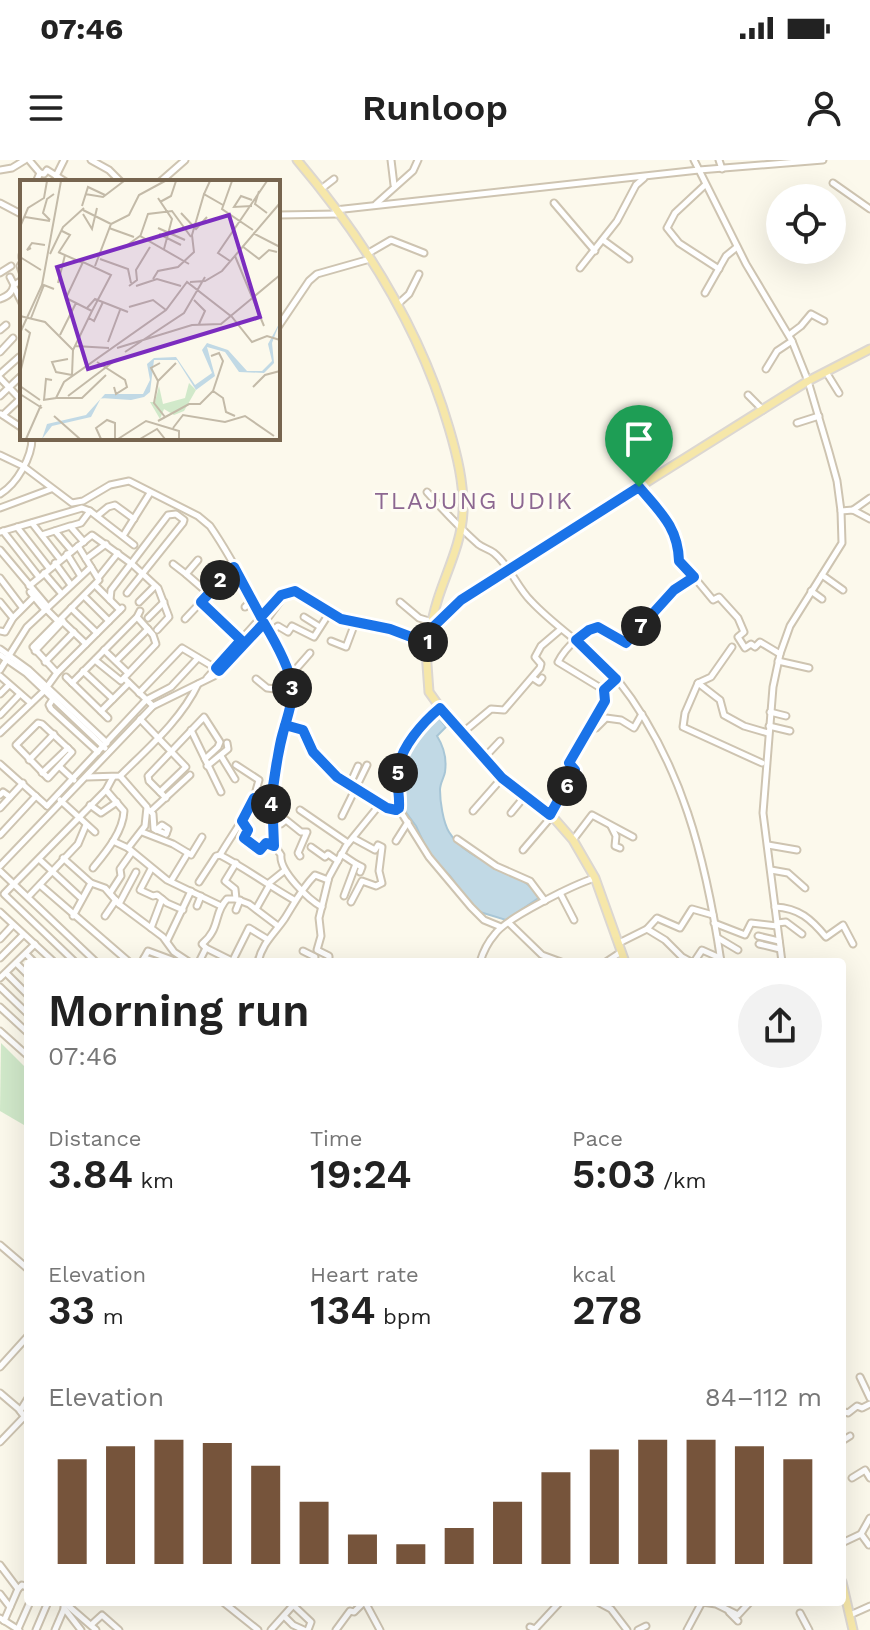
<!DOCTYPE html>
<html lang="en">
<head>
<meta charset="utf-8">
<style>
	body { margin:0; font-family:"Work Sans",sans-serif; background:#f2f2f2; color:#222; height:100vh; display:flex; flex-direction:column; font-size:30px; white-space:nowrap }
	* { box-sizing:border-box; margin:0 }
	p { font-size:26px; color:#767676 }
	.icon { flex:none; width:44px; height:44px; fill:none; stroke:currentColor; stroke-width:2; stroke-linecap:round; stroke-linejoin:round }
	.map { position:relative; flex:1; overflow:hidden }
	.panel { position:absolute; left:24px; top:798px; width:822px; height:648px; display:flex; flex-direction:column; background:#fff; border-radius:8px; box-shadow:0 8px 32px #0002 }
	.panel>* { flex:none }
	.fabs { position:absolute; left:766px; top:24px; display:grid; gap:16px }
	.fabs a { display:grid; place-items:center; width:80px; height:80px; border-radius:50%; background:#fff; box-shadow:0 8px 32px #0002; font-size:40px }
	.pin { position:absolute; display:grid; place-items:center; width:68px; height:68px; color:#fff; margin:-82px -34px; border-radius:50% 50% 50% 0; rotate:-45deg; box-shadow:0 0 8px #0007 }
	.pin .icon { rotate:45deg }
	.km { position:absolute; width:40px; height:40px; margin:-20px; border-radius:50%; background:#222; color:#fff; font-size:22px; line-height:40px; text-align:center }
	.round { display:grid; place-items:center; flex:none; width:84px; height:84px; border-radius:42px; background:#f2f2f2 }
	.headline { display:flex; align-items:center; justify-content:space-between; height:136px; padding:0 24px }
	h1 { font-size:44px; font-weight:600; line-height:60px }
	.figures { display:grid; grid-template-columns:repeat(3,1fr); gap:12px; height:136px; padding:8px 24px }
	.figures div { display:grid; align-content:center }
	.figures b { font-size:40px; font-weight:600 }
	.figures small { font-size:22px; font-weight:400 }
	.figures p { font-size:22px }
	.chart { height:224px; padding:16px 24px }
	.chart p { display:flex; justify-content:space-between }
	.chart svg { width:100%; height:144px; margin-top:8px; stroke:#76543b; stroke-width:6 }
	.status { display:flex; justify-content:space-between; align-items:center; height:56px; padding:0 40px; background:#fff; direction:ltr }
	.status svg { height:22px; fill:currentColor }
	header { display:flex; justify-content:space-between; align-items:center; height:104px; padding:0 24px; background:#fff; font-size:36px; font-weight:600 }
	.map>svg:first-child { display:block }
	.green { fill:#d1e9ca }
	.water { fill:#c1d9e5; stroke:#a8c6d6; stroke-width:2 }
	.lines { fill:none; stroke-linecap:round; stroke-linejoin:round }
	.minor-casing { stroke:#cec4b1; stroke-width:9 }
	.major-casing { stroke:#dcd7d1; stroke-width:11 }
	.minor { stroke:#fff; stroke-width:5 }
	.major { stroke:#f6e7a9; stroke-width:7 }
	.route-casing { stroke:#fff; stroke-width:16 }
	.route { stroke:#1a73e8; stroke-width:10 }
	.labels { text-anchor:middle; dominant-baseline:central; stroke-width:6; stroke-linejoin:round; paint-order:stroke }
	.quarter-label { font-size:24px; letter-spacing:2px; fill:#8c6791; stroke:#fefcf3 }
	.inset-road { fill:none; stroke:#c3baa8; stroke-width:2 }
	.view { fill:#7b2cbf; fill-opacity:0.15; stroke:#7b2cbf; stroke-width:4 }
	.inset-edge { fill:none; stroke:#77654f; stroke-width:4 }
</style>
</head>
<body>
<div class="status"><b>07:46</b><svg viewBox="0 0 49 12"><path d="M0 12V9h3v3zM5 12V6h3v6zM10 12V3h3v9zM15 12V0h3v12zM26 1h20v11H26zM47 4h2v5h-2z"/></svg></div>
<header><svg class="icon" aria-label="menu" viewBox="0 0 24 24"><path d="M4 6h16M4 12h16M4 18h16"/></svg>Runloop<svg class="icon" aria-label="person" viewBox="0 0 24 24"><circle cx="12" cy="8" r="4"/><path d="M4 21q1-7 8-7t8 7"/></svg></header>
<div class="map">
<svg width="870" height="1470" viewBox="0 0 870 1470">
	<rect width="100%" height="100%" fill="#fcf9ec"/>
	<polygon class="green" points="1,883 28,910 28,962 24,965 0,951"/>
	<path class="water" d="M436,554l10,13 -9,9c7,11 10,22 8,36 -1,6 -5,11 -5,18 0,11 3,32 9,42 20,33 71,36 91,65l-34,23 -26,-8 -8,-6 -22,-30 -20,-20 -14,-30 -14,-19 -1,-41 15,-27z"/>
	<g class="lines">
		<defs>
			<g id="minor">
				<polyline points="29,0 40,13 36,22"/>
				<polyline points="91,0 109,10 121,22"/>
				<polyline points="391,0 394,25"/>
				<polyline points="694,0 746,104 792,181 808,221 829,292 837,321 841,351 842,383 790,466 780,494 773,527 763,653 782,802"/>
				<polyline points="719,0 722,9"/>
				<polyline points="0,10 12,8 25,0"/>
				<polyline points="40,13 44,14 47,10 66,22"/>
				<polyline points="56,16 64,0"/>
				<polyline points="160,22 185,0"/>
				<polyline points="833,23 870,49"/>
				<polyline points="705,25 675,53 667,68 679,83 719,109"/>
				<polyline points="321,29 334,19"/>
				<polyline points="0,43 21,54"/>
				<polyline points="554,43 595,91"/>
				<polyline points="376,44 413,11 418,0"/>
				<polyline points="335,50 699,10 823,0"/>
				<polyline points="278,55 339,54"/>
				<polyline points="603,80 629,99"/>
				<polyline points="367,94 391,80 424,93"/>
				<polyline points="22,95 22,98"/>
				<polyline points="22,103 20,106 22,112"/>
				<polyline points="580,108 617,61 636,25 644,18"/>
				<polyline points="0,113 11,106"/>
				<polyline points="14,125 22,120"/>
				<polyline points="14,127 22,143"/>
				<polyline points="705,133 726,96 737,87"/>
				<path d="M0,139c8,-3 12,-6 14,-14l-4,-8"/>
				<polyline points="398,144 409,134 419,114"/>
				<polyline points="278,167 309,121 317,114 370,99"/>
				<polyline points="0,170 6,165"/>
				<polyline points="789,175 801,166 811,154 824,161"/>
				<polyline points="0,192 13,178"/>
				<polyline points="766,209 777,191 792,181"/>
				<polyline points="826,212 839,233"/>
				<polyline points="0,214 19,197"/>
				<polyline points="0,218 22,241"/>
				<polyline points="748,235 763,250"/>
				<polyline points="0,236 21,216"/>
				<polyline points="1,254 22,268"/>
				<polyline points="3,255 21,238"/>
				<polyline points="797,263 819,256"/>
				<path d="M0,295l23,11 49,37 11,-2 27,-16 19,-4 69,35 12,10c18,26 82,138 82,165 -8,39 -36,132 -11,164 -2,16 28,45 41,52"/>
				<path d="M639,327c22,26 39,38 40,74l14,15"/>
				<path d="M427,332c16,18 33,36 51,52 5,4 11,5 16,9 16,13 23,34 37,48 26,28 61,48 86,78 65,82 89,181 104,283"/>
				<path d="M0,334c17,-10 32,-37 32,-56"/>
				<polyline points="0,348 51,329"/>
				<polyline points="853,350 870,338"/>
				<polyline points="841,351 853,350 870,359"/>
				<polyline points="97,356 108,347 115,345 134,359"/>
				<polyline points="32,363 60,399"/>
				<polyline points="71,366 81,363 90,351"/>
				<polyline points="17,367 49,408"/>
				<polyline points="3,371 39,417"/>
				<polyline points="55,371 72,391"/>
				<polyline points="0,372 82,348 90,351 134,385"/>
				<polyline points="42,375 70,366 84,382"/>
				<polyline points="123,376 150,333"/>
				<polyline points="0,390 48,447"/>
				<polyline points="67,394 80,415"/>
				<polyline points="86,399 106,384"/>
				<polyline points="55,403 71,425"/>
				<polyline points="173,404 186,414 198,400"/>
				<polyline points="44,413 61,433"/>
				<polyline points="186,414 208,433"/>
				<polyline points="822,415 843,430"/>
				<polyline points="0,418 22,447"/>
				<polyline points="98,418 118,393"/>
				<polyline points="95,425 120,450"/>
				<polyline points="29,426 92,375 132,404 158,428 169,457 157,470"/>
				<polyline points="811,431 822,439"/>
				<polyline points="30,432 45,450"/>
				<polyline points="84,436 109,461"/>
				<polyline points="110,440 111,430 168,355 176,354 184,360 183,363 127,433"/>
				<polyline points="0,442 13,458"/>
				<polyline points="139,442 155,426"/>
				<polyline points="201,442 241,480"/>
				<polyline points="400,442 419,458 432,462"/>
				<polyline points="245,447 252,440"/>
				<polyline points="71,448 97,473"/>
				<polyline points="46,449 58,461"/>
				<polyline points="304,457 320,467"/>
				<polyline points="148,458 164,442"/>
				<polyline points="185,459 234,407"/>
				<polyline points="61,460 86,484"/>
				<polyline points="0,471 5,472 13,458 36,435"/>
				<polyline points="270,473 278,466 288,472 292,466 314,477 330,452"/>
				<polyline points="331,481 346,487 355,463"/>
				<polyline points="732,487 711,517 698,523 685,553 683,567 762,603"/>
				<polyline points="0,489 29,510 107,583"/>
				<polyline points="104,490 128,513"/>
				<polyline points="35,491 63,461"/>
				<polyline points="0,495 26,513 105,588"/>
				<polyline points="95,500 121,521 156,484 153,475 137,457"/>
				<polyline points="116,501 148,469"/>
				<polyline points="778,501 809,508"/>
				<polyline points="45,502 74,472"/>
				<polyline points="0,510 27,467 91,407"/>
				<polyline points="83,511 113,539"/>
				<polyline points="57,513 33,487 99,420 78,386"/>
				<polyline points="0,516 31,543"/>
				<polyline points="66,517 108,558"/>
				<polyline points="289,517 310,493"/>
				<polyline points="124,518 153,546"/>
				<polyline points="207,518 281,435 298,432 341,459 390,469 427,483"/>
				<polyline points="533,518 539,522 542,518"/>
				<polyline points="256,519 267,528 292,531"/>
				<polyline points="72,523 137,457 140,451"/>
				<polyline points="698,523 720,540 724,555 744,566 768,573"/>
				<polyline points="604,530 616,519"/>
				<polyline points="139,533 182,488 217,509"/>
				<polyline points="0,534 9,525"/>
				<polyline points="53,539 49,545 51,549 98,592"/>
				<polyline points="101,551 129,523"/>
				<polyline points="770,552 786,556"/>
				<polyline points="0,555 20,534"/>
				<polyline points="140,559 186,607 160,632"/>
				<polygon points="38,563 42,564 72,592 48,618 16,585"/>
				<path d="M285,565l19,6 9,21 24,25 50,31 9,2 3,-2c1,-13 -4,-27 -1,-40 4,-22 25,-46 42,-60"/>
				<polyline points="769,566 790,571"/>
				<polyline points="191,570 221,632"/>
				<polyline points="589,570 596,568 606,558 621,560 634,568 642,554"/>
				<polyline points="0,573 44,531 57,513 122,448"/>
				<polyline points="461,574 491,549 504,550 540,508 541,504 535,497 541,486 561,469"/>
				<polyline points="221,596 235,619"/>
				<polyline points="483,599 500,581"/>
				<polyline points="29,600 54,574"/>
				<polyline points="0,604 47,646"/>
				<polyline points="236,605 259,620 254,638"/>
				<polyline points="207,606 228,589 227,583"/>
				<polyline points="60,607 74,620"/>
				<polyline points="42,613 68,588"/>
				<polyline points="120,616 147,647 145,666 128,688"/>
				<path d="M87,617l33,-1c27,-27 61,-56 78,-92"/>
				<polyline points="349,626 358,606"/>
				<polyline points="0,635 3,632 10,637"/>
				<polyline points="166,638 149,621 148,616 204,557 220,582 218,587 205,599"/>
				<polyline points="60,640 95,672"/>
				<polyline points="90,645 101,653 117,642"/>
				<polyline points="47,646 146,540 171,527 198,498"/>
				<polyline points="0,648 23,623"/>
				<polyline points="399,649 429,697 471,747 484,760 501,767"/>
				<polyline points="149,650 153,654 154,669 166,674"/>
				<polyline points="300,650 348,683"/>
				<polyline points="151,651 190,615"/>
				<polyline points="473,651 502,618"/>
				<polyline points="511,653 525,636"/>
				<path d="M550,655l25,-45 -6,-8 37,-65 -2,-7 -46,-28c7,-14 26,-33 42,-34l26,15 46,-51 22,-15 19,23 6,-3 19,21 6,14 -6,5 7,11 6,-4 4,3 5,-5 20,12"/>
				<polyline points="342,656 367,605"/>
				<polyline points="242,661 248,668 246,679 260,689 266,683 274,686"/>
				<polyline points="273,664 281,664 286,660 301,672 307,672 298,693 300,696"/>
				<polyline points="611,666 616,676 615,686 620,688"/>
				<polyline points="156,670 162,665 168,669 166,674"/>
				<polyline points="142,672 173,684 188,693 171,721"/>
				<polyline points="0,675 36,636"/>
				<polyline points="457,679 496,706 530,721 545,741"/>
				<polyline points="573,680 592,655 633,677"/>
				<polyline points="113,681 128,688 167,720 221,746"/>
				<polyline points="396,681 408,662"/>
				<polyline points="768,685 797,690"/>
				<polyline points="311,687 325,697 328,694 338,701"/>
				<polyline points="523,690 552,656"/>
				<polyline points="188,693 191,695 202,677"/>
				<polyline points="341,694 356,704 344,736"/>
				<path d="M220,695c27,14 49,31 74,45"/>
				<polyline points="63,698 91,723 105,728 119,744 163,777 174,792 189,802"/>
				<polyline points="39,699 82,739"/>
				<polyline points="236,703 225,721 235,729 236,739 249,744 278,766"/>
				<polyline points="356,704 362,707 360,712"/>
				<polyline points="0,706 153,546 214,516 264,463 286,433"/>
				<path d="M93,708c13,-16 30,-36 31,-57l-18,-21"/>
				<polyline points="151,709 140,730 153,736 157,735 167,743 183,750"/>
				<polyline points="771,710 788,713 805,728"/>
				<polyline points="0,711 96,802"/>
				<path d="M199,722l17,-26 4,-1c11,-19 25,-37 34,-57l17,8"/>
				<polyline points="269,723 284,711"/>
				<polyline points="40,725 129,802"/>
				<polyline points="110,733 121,716 120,709 132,692"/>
				<polyline points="560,733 574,760"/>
				<polyline points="28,737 78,684 86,665"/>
				<polyline points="351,742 362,721 376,726 382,723 379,711 382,687 378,685 375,690 353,678"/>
				<polyline points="119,744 136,712"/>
				<polyline points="197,746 201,736"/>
				<path d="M775,747c24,1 36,12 51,30l17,-12 10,19"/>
				<polyline points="256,749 269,726"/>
				<polyline points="236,750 240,740"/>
				<polyline points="0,752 54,802"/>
				<polyline points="73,756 91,723"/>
				<polyline points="105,756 116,740"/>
				<polyline points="509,763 542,795 561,802"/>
				<polyline points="714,763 745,775 751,763 777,766"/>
				<polyline points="777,763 786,762 802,774"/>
				<polyline points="151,768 162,739"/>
				<polyline points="758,776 779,781"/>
				<polyline points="718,778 738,790"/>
				<polyline points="0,779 13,765"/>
				<polyline points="167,781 191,731"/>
				<polyline points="619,783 647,769"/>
				<polyline points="759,784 780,789"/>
				<polyline points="206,788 232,801"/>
				<polyline points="303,791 315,797 314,802"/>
				<polyline points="26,794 34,802"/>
				<polyline points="0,798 23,775"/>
				<polyline points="144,798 158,802"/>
				<polyline points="75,802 4,734 106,630 113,617"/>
				<polyline points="142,802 148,791 172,800"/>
				<path d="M199,802l7,-14 -4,-4c19,-16 11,-30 25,-45h9"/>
				<polyline points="232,802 249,768 267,779"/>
				<path d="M258,802c4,-19 17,-29 27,-44 10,-16 17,-30 30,-43l13,5"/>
				<polyline points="329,802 329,796 317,790 321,776 319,758 329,717 346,686 381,643"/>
				<path d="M480,802c3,-10 8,-20 15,-28 11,-16 80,-50 100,-56"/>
				<polyline points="606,802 621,792"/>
				<polyline points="691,802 682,797 665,780 647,769 657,758 680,768 692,749 713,755"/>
				<polyline points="694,802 702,790 720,798"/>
				<polyline points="16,803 28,815"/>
				<polyline points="6,813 28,835"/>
				<polyline points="0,818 35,784"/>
				<polyline points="0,827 28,854"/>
				<polyline points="0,847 28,873"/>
				<polyline points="0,871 28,896"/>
				<polyline points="0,1085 28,1109"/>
				<polyline points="0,1207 28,1176"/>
				<polyline points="860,1217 870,1238"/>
				<polyline points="0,1233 20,1250"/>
				<polyline points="28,1238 20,1251 28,1261"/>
				<polyline points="842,1251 848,1253 857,1246 862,1248 870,1244"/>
				<polyline points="842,1281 850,1276"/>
				<polyline points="0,1282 24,1257"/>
				<polyline points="852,1318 865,1310 870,1318"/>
				<polyline points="861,1374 869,1385"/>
				<polyline points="842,1383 861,1374 870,1358"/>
				<polyline points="0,1405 18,1429"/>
				<polyline points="18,1429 22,1425 28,1428"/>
				<polyline points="0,1434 10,1447"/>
				<polyline points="223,1442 258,1470"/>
				<polyline points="365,1442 380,1470"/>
				<polyline points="598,1442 611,1449 627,1470"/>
				<polyline points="64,1443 64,1448 81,1470"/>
				<polyline points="66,1444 96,1470"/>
				<polyline points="293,1445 311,1462 308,1470"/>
				<polyline points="729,1452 738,1461"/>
				<polyline points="800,1453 809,1470"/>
				<polyline points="850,1455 870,1446"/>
				<polyline points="284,1456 293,1465 304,1470"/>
				<polyline points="0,1458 19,1470"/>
				<polyline points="4,1461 18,1429"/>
				<polyline points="91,1465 102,1455 119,1470"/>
				<polyline points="530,1467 535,1469 560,1442"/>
				<polyline points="18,1469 30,1442"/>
				<polyline points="36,1470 48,1442"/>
				<polyline points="55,1470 64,1449"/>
				<polyline points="271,1470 296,1442"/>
				<polyline points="336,1470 350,1451 354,1452 364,1442"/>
				<polyline points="638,1470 646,1466"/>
				<polyline points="687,1470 702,1442 716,1444 738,1455 750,1442"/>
			</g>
			<g id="major">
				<path d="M297,0c67,79 123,168 152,268 8,27 15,55 14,84 -2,41 -27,76 -32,117"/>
				<polyline points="625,802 595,718 573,680 552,656 490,607 449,560 429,532 426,491 431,469 461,440 494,418 808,221 870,189"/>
				<polyline points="842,1422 853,1470"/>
			</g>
		</defs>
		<use href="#minor" class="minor-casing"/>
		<use href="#major" class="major-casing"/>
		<use href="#minor" class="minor"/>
		<use href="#major" class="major"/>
	</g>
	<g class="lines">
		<defs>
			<path id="route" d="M639,327l-178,113 -30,29 -4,14 -37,-14 -49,-10 -46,-28 -14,4 -20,22 -27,-50 -33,35 40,38 -25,28 3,3 45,-48c9,15 25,44 28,62 2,17 -7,38 -11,55 -4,18 -6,36 -9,55l2,51 -8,-3 -6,7 -16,-12 4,-8 -6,-9 12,-23 17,8c2,-27 7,-54 14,-81l18,5 10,22 24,25 50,31 9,2 3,-2c1,-13 -3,-25 -1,-38 2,-22 25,-48 42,-62l62,70 48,37 25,-45 -6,-7 36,-62 -1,-11 12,-11 -40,-39 13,-10 9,-3 28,16 48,-53 20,-13 -15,-16c-1,-34 -19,-49 -40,-74"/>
		</defs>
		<use href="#route" class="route-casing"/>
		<use href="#route" class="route"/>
	</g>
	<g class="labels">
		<g class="quarter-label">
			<text x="474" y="341">TLAJUNG UDIK</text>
		</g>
	</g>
	<g transform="translate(20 20)">
		<rect width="260" height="260" fill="#fcf9ec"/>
		<path d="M169,203l7,7 -12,21 -10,4 -10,-6 -4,10 -10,-17h5l4,-16 4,18 22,-6z" fill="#d1e9ca"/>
		<path d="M260,142l-8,21 2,20 -10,10 -25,-1 -14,-20 -18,-5 8,29 -19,14 -19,-30h-23l-4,32 -6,5 -13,3 -30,-2 -10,19 -39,9 -10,13 5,-15 39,-9 19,-21h38l7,-14 -3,-16 7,-6 22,-1 19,28 17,-12 -10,-23 5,-7 21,7 19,21h15l10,-10 -4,-17z" fill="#c1d9e5"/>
		<path class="inset-road" d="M190,1l-6,13 19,11M212,1l-10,28 31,21M239,11l-4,13 12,9M65,14l18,3 21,-16M138,18l14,21 -8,30M232,20l-11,-4 -7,11 18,-1M140,22l11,-6 5,-15M62,26l6,-19 17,8M63,30l28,14M161,33l15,16 11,-12M63,34l9,15 5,-21M5,37l25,4M30,40l-7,-7 4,-14 7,-5M0,47l8,-19 16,-10 3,-17M89,48l25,9M138,48l27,12M233,53l27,14M139,54l22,11M120,57l8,-23 24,-3 19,26M106,66l14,-10 49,28M222,66l17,13 10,-9 8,2M11,68l-4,2 5,-7 13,2M38,72l25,11M39,72l11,-17 -8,-4M30,74l13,-27 21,-19M215,76l29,70M0,77l21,13M80,79l28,10 3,14M210,81l-12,-8 49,-72M75,86l16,-42 18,-9 10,-20 26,-14M133,99l5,-8 20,-4 16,-15 -2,-17 12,-41M170,102l15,-1 17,-10 58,-68M38,103l7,-28M109,106l8,-6 -1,-10 14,-23M116,106l21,-7 24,7M174,120l11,11 -6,13M109,127l24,-7 13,10M67,128l8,-9 33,13M0,136l25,6 28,28M11,138l13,-33 10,4M69,138l5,3 9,-19M0,153l22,-48 19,-104M40,155l16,-32M88,162l12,-32M55,166l34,2M97,168l75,-23 29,-1 59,-49M105,172l59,-39 21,-36M48,179l-16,3 4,10 16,3M77,182l28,18 2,7 -11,7 -2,-7M0,193l10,-40 -5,-4M52,195l1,-25 19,-39 -26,-13 17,-36 28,13 -19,36M138,201l-7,-13 9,-5M0,206l20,14M233,207l12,-12 15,-4M193,211l10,7 3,14 9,4M0,214l22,14M48,216l49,-37M36,218h26l24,-23M23,220l13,-2 8,-16 102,-72 21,-28 45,35 20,25 15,-6 13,4M24,220l2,-21 6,1M34,236l26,23M145,237l-11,-14 4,-22 18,-18M138,241l31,-17h11l13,-13 10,-30 -4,-8 -8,3M153,248l10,-13 42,7 20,-6 29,20M6,259l15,-34M81,259l-5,-11 11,-8 8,3v16M98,259l28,-18 33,10v8M120,259l17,-10 8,10"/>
		<path class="view" d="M209,35l31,102 -172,52 -31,-102z"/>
		<rect width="260" height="260" class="inset-edge"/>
	</g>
</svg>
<div class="fabs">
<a><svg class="icon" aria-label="locate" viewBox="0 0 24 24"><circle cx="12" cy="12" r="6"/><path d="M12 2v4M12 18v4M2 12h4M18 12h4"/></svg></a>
</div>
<div class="pin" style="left:639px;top:327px;background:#1e9e55"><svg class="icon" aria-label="arrive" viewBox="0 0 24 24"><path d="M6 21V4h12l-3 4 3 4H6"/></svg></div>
<b class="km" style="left:428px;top:482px">1</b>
<b class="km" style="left:220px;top:420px">2</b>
<b class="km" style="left:292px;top:528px">3</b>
<b class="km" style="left:271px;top:644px">4</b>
<b class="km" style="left:398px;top:613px">5</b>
<b class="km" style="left:567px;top:626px">6</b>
<b class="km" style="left:641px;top:466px">7</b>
<section class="panel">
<div class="headline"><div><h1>Morning run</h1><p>07:46</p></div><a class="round"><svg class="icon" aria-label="share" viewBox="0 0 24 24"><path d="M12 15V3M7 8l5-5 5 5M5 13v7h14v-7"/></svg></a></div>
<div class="figures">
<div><p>Distance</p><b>3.84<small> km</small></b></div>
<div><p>Time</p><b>19:24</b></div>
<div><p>Pace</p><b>5:03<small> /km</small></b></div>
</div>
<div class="figures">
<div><p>Elevation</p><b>33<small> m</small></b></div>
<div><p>Heart rate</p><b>134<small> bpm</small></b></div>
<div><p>kcal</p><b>278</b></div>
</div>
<div class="chart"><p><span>Elevation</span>84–112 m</p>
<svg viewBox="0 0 160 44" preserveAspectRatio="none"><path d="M5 44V12M15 44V8M25 44V6M35 44V7M45 44V14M55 44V25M65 44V35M75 44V38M85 44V33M95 44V25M105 44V16M115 44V9M125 44V6M135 44V6M145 44V8M155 44V12"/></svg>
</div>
</section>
</div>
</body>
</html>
